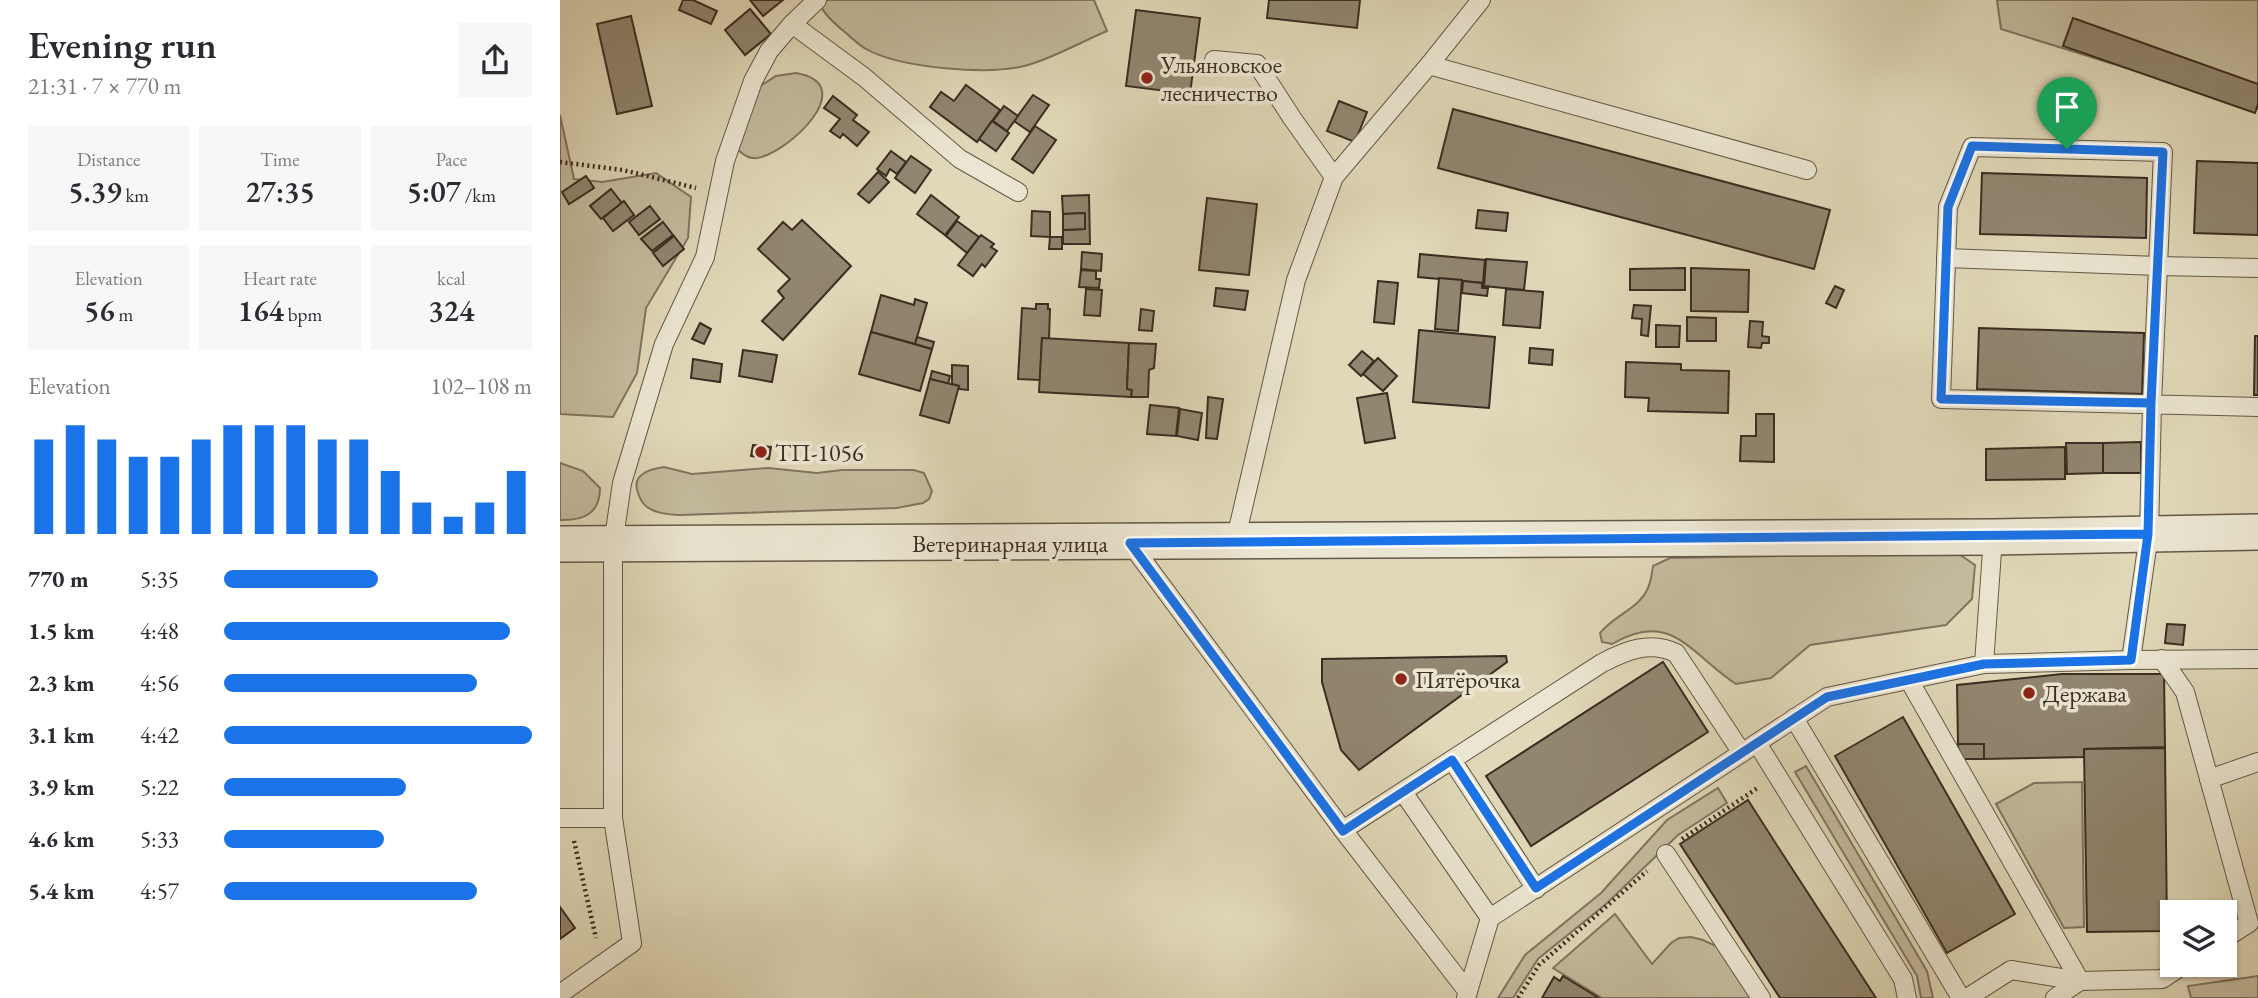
<!DOCTYPE html>
<html lang="en">
<head>
<meta charset="utf-8">
<style>
	body { margin:0; font-family:"EB Garamond",serif; background:#f7f7f7; color:#2b2b33; height:100vh; display:flex; flex-direction:column; font-size:26px; white-space:nowrap }
	* { box-sizing:border-box; margin:0 }
	p { font-size:23px; color:#7c7c81 }
	.icon { flex:none; width:38px; height:38px; fill:none; stroke:currentColor; stroke-width:2; stroke-linecap:round; stroke-linejoin:round }
	.map { position:relative; flex:1; overflow:hidden }
	.details { display:flex; flex-direction:column; background:#fff; width:560px }
	.details>* { flex:none }
	.buttons { position:absolute; left:1600px; top:900px; display:grid; gap:14px }
	.buttons a { display:grid; place-items:center; width:77px; height:77px; border-radius:0px; background:#fff; box-shadow:0 2px 5px #0004; font-size:35px }
	.pin { position:absolute; display:grid; place-items:center; width:60px; height:60px; color:#fff; margin:-72px -30px; border-radius:50% 50% 50% 0; rotate:-45deg; box-shadow:0 0 7px #0007 }
	.pin .icon { rotate:45deg }
	.round { display:grid; place-items:center; flex:none; width:74px; height:74px; border-radius:0px; background:#f7f7f7 }
	.headline { display:flex; align-items:center; justify-content:space-between; height:119px; padding:0 28px }
	h1 { font-size:38px; font-weight:600; line-height:52px }
	.metrics { display:grid; grid-template-columns:repeat(3,1fr); gap:10px; height:119px; padding:7px 28px }
	.metrics div { display:grid; align-content:center; border-radius:0px; background:#f7f7f7; text-align:center }
	.metrics b { font-size:30px; font-weight:600 }
	.metrics small { font-size:19px; font-weight:400 }
	.metrics p { font-size:19px }
	.chart { height:196px; padding:14px 28px }
	.chart p { display:flex; justify-content:space-between }
	.chart svg { width:100%; height:126px; margin-top:7px; stroke:#1a73e8; stroke-width:6 }
	ul { padding:0 28px; list-style:none; font-size:23px }
	li { display:grid; grid-template-columns:112px 84px 1fr; align-items:center; height:52px }
	li i { height:18px; border-radius:9px; background:#1a73e8 }
	main { display:flex; flex:1; min-height:0 }
	.map>svg:first-child { display:block }
	.green { fill:#c4bb9e; stroke:#807460; stroke-width:2 }
	.building { fill:#918670; stroke:#3b2d21; stroke-width:2 }
	.lines { fill:none; stroke-linecap:round; stroke-linejoin:round }
	.lane-casing { stroke:#645847; stroke-width:20 }
	.street-casing { stroke:#645847; stroke-width:38 }
	.path { stroke:#3b2d21; stroke-width:4.5; stroke-dasharray:2 3.5; stroke-linecap:butt }
	.lane { stroke:#ebe6d1; stroke-width:18 }
	.street { stroke:#ebe6d1; stroke-width:35 }
	.route-casing { stroke:#fff; stroke-width:14 }
	.route { stroke:#1a73e8; stroke-width:9 }
	.poi-dot { fill:#8f2418; stroke:#ebe6d1; stroke-width:2.5 }
	.labels { text-anchor:middle; dominant-baseline:central; stroke-width:7; stroke-linejoin:round; paint-order:stroke }
	.poi-label { font-size:24px; fill:#3b2d21; stroke:#ebe6d1; text-anchor:start }
	.street-label { font-size:24px; fill:#3b2d21; stroke:#ebe6d1 }
</style>
</head>
<body>
<main>
<section class="details">
<div class="headline"><div><h1>Evening run</h1><p>21:31 · 7 × 770 m</p></div><a class="round"><svg class="icon" aria-label="share" viewBox="0 0 24 24"><path d="M12 15V3M7 8l5-5 5 5M5 13v7h14v-7"/></svg></a></div>
<div class="metrics">
<div><p>Distance</p><b>5.39<small> km</small></b></div>
<div><p>Time</p><b>27:35</b></div>
<div><p>Pace</p><b>5:07<small> /km</small></b></div>
</div>
<div class="metrics">
<div><p>Elevation</p><b>56<small> m</small></b></div>
<div><p>Heart rate</p><b>164<small> bpm</small></b></div>
<div><p>kcal</p><b>324</b></div>
</div>
<div class="chart"><p><span>Elevation</span>102–108 m</p>
<svg viewBox="0 0 160 44" preserveAspectRatio="none"><path d="M5 44V11M15 44V6M25 44V11M35 44V17M45 44V17M55 44V11M65 44V6M75 44V6M85 44V6M95 44V11M105 44V11M115 44V22M125 44V33M135 44V38M145 44V33M155 44V22"/></svg>
</div>
<ul>
<li><b>770 m</b>5:35<i style="width:50%"></i></li>
<li><b>1.5 km</b>4:48<i style="width:93%"></i></li>
<li><b>2.3 km</b>4:56<i style="width:82%"></i></li>
<li><b>3.1 km</b>4:42<i style="width:100%"></i></li>
<li><b>3.9 km</b>5:22<i style="width:59%"></i></li>
<li><b>4.6 km</b>5:33<i style="width:52%"></i></li>
<li><b>5.4 km</b>4:57<i style="width:82%"></i></li>
</ul>
</section>
<div class="map">
<svg width="1698" height="998" viewBox="0 0 1698 998">
	<rect width="100%" height="100%" fill="#e0d8b8"/>
	<filter id="stains"><feTurbulence type="fractalNoise" baseFrequency=".00286" numOctaves="4"/><feColorMatrix values="0 0 0 0 .2 0 0 0 0 .09 0 0 0 0 .02 0 0 0 .5 -.17"/></filter>
	<radialGradient id="worn" r=".72"><stop offset=".6" stop-color="#630" stop-opacity="0"/><stop offset="1" stop-color="#630" stop-opacity=".3"/></radialGradient>
	<g class="green">
		<path d="M258,0h276l13,31c-26,11 -52,26 -79,34 -38,11 -128,3 -162,-16 -9,-5 -17,-14 -25,-20 -9,-8 -19,-17 -23,-29z"/>
		<polygon points="1437,0 1698,0 1698,109 1441,29"/>
		<path d="M236,73c65,11 -7,80 -39,85 -8,1 -13,-3 -19,-8l19,-62 19,-12z"/>
		<polygon points="0,115 14,179 42,182 96,173 131,197 128,238 86,308 77,373 53,417 0,414"/>
		<path d="M0,463l23,8 17,17c0,25 -16,33 -40,32z"/>
		<path d="M104,467l28,7 76,-6 49,5 25,-3h72l10,3 8,18 -3,8 -6,4 -26,5 -217,7c-12,-1 -23,-1 -33,-8 -4,-3 -7,-8 -9,-14 -7,-18 11,-24 26,-26z"/>
		<path d="M1387,546l28,19 -3,34 -26,26 -136,20 -39,33 -35,6c-46,-30 -64,-75 -124,-40l-10,-2 -2,-9c14,-18 39,-24 48,-45 3,-7 4,-15 5,-22l17,-8 111,-2z"/>
		<polygon points="1246,766 1367,971 1373,998 1361,998 1357,976 1235,772"/>
		<polygon points="1522,782 1524,927 1504,928 1436,804 1474,783"/>
		<polygon points="1158,788 1167,803 1118,835 1046,904 978,959 953,998 938,998 965,955 1041,893 1107,820"/>
		<polygon points="1055,914 1092,964 1111,943 1119,938 1131,937 1143,940 1158,947 1193,998 1042,998 993,968"/>
		<polygon points="1698,976 1698,998 1631,998 1628,986"/>
	</g>
	<g class="building">
		<polygon points="123,0 133,0 157,11 151,24 119,10"/>
		<polygon points="190,0 223,0 203,16"/>
		<polygon points="709,0 800,0 797,28 707,18"/>
		<polygon points="190,9 211,34 185,55 165,30"/>
		<polygon points="576,10 640,18 630,94 566,86"/>
		<polygon points="71,16 92,106 57,114 37,24"/>
		<polygon points="1513,18 1698,84 1698,104 1695,113 1503,46"/>
		<polygon points="406,85 440,110 417,142 370,107 381,92 394,101"/>
		<polygon points="473,95 489,105 470,132 454,121"/>
		<polygon points="273,96 297,115 293,120 309,132 297,146 283,134 280,138 270,131 280,119 264,108"/>
		<polygon points="779,101 807,112 795,142 767,131"/>
		<polygon points="444,106 458,116 447,131 433,121"/>
		<polygon points="893,109 1270,210 1254,269 878,168"/>
		<polygon points="432,121 449,133 436,151 419,139"/>
		<polygon points="475,126 496,140 473,173 452,159"/>
		<polygon points="331,151 346,162 337,174 330,169 326,176 317,169"/>
		<polygon points="351,156 371,170 355,193 335,178"/>
		<polygon points="1637,161 1698,163 1698,235 1634,233"/>
		<polygon points="318,172 329,182 309,203 298,194"/>
		<polygon points="1422,173 1587,178 1586,238 1420,234"/>
		<polygon points="26,176 34,188 9,204 2,192"/>
		<polygon points="51,189 62,203 41,219 30,206"/>
		<polygon points="371,195 399,217 385,235 357,214"/>
		<polygon points="529,195 530,244 503,244 503,230 525,229 525,213 503,214 502,196"/>
		<polygon points="647,198 697,204 689,275 639,270"/>
		<polygon points="64,201 74,215 53,231 43,218"/>
		<polygon points="90,206 100,219 79,235 69,222"/>
		<polygon points="918,210 948,213 946,231 916,228"/>
		<polygon points="472,211 490,212 490,237 471,236"/>
		<polygon points="525,213 525,229 503,230 503,214"/>
		<polygon points="242,220 291,266 223,340 202,321 224,298 218,291 230,279 198,249 223,222 232,230"/>
		<polygon points="397,221 419,237 407,253 386,236"/>
		<polygon points="103,222 113,235 92,251 81,239"/>
		<polygon points="421,235 434,244 431,247 437,251 425,267 422,264 413,276 398,265"/>
		<polygon points="114,236 124,249 103,266 93,253"/>
		<polygon points="490,237 502,237 502,249 489,249"/>
		<polygon points="522,252 542,254 541,271 521,269"/>
		<polygon points="860,254 925,260 923,283 858,277"/>
		<polygon points="926,259 967,262 964,290 924,286"/>
		<polygon points="1125,268 1125,290 1070,290 1070,269"/>
		<polygon points="1131,268 1189,270 1188,312 1131,311"/>
		<polygon points="521,270 536,271 536,279 540,279 539,288 519,287"/>
		<polygon points="879,278 902,280 898,331 875,329"/>
		<polygon points="818,281 838,283 834,324 814,322"/>
		<polygon points="903,281 922,283 922,288 928,288 927,296 902,293"/>
		<polygon points="1275,286 1284,290 1276,308 1266,303"/>
		<polygon points="656,288 688,291 685,310 654,306"/>
		<polygon points="526,289 542,290 540,316 524,315"/>
		<polygon points="946,289 983,292 980,328 943,325"/>
		<polygon points="321,295 354,305 355,299 367,303 355,344 311,332"/>
		<polygon points="476,304 488,304 488,309 490,309 489,339 482,338 480,380 458,379 462,308 476,309"/>
		<polygon points="1074,305 1091,306 1088,336 1081,335 1082,319 1072,318"/>
		<polygon points="581,309 594,311 592,331 579,330"/>
		<polygon points="1127,317 1156,318 1156,341 1127,341"/>
		<polygon points="1190,321 1203,322 1202,336 1209,337 1209,343 1202,343 1201,348 1188,347"/>
		<polygon points="140,323 151,329 144,344 132,339"/>
		<polygon points="1096,325 1120,326 1119,347 1096,347"/>
		<polygon points="1419,328 1584,333 1582,394 1417,389"/>
		<polygon points="859,330 935,337 929,408 853,402"/>
		<polygon points="311,332 372,349 360,391 299,374"/>
		<polygon points="1695,336 1698,336 1698,395 1694,395"/>
		<polygon points="357,337 374,342 372,349 355,344"/>
		<polygon points="482,338 569,343 567,389 572,390 571,397 479,392"/>
		<polygon points="569,343 596,344 594,368 589,370 588,397 571,397 572,390 567,389"/>
		<polygon points="970,348 993,350 992,365 969,363"/>
		<polygon points="183,350 217,355 212,382 179,376"/>
		<polygon points="802,351 814,361 801,376 789,365"/>
		<polygon points="818,358 837,376 823,391 803,374"/>
		<polygon points="133,359 162,364 160,382 131,378"/>
		<polygon points="1066,362 1121,364 1121,370 1169,371 1168,413 1088,411 1089,398 1065,397"/>
		<polygon points="392,365 408,366 408,390 398,389 399,386 392,384"/>
		<polygon points="372,371 390,376 388,384 370,379"/>
		<polygon points="370,379 399,386 389,423 360,415"/>
		<polygon points="827,393 835,438 805,443 797,398"/>
		<polygon points="648,397 663,399 657,439 646,438"/>
		<polygon points="590,405 619,408 616,436 587,434"/>
		<polygon points="620,409 642,413 638,440 617,436"/>
		<polygon points="1196,414 1214,414 1214,462 1180,461 1181,436 1196,436"/>
		<polygon points="1581,442 1581,473 1543,473 1543,443"/>
		<polygon points="1506,443 1543,443 1543,473 1507,474"/>
		<polygon points="193,445 211,447 209,459 191,456"/>
		<polygon points="1505,447 1505,479 1426,480 1426,449"/>
		<polygon points="1607,624 1625,625 1623,645 1605,643"/>
		<polygon points="946,656 947,662 799,770 781,750 762,682 762,659"/>
		<polygon points="1103,662 1148,732 971,846 926,776"/>
		<polygon points="1502,674 1604,674 1605,747 1524,749 1524,757 1424,759 1424,744 1398,744 1397,685"/>
		<polygon points="1343,717 1455,914 1387,953 1275,756"/>
		<polygon points="1398,744 1424,744 1424,759 1399,759"/>
		<polygon points="1605,748 1607,931 1527,932 1524,749"/>
		<polygon points="1188,800 1220,850 1316,998 1220,998 1120,844"/>
		<polygon points="0,907 15,928 0,939"/>
		<polygon points="1003,976 1039,998 982,998 994,977 1000,981"/>
	</g>
	<g class="lines">
		<defs>
			<g id="lane">
				<polyline points="232,24 257,0"/>
				<polyline points="654,60 697,64 732,118 774,177"/>
				<polyline points="869,65 921,0"/>
				<polyline points="1386,258 1598,266 1698,268"/>
				<polyline points="1698,407 1381,399 1388,207 1412,147 1603,152 1592,403 1589,534 1571,660 1698,659"/>
				<polyline points="675,542 736,280 774,177 869,65 1247,170"/>
				<polyline points="570,543 783,830 908,992"/>
				<polyline points="1602,659 1625,692 1689,923 1664,939"/>
				<polyline points="1424,664 1433,537"/>
				<polyline points="1349,680 1520,981"/>
				<polyline points="1234,718 1401,998"/>
				<polyline points="1197,743 1343,979 1347,998"/>
				<polyline points="892,760 976,889"/>
				<polyline points="1649,779 1698,762"/>
				<polyline points="843,792 930,918"/>
				<polyline points="0,818 53,818"/>
				<path d="M783,830l259,-167c23,-12 48,-23 74,-10l66,100"/>
				<polyline points="1106,854 1201,998"/>
				<polyline points="0,994 72,943 53,818 53,545 62,483 104,344 145,257 165,161 193,81 209,51 232,24 304,77 400,159 458,192"/>
				<polyline points="906,998 930,918 1267,697 1424,664 1571,660"/>
				<polyline points="1407,998 1451,970 1520,981"/>
				<polyline points="1495,998 1520,981 1602,979 1625,964"/>
			</g>
			<polyline id="street" points="0,544 1433,537 1698,532"/>
		</defs>
		<use href="#lane" class="lane-casing"/>
		<use href="#street" class="street-casing"/>
		<g class="path">
			<polyline points="0,162 63,170 136,188"/>
			<polyline points="1122,839 1199,787"/>
			<polyline points="14,841 36,938"/>
			<polyline points="958,998 979,965 1087,871"/>
		</g>
		<use href="#lane" class="lane"/>
		<use href="#street" class="street"/>
	</g>
	<g class="lines">
		<defs>
			<polyline id="route" points="1507,149 1603,152 1591,403 1588,534 570,543 783,831 892,760 976,888 1267,697 1424,664 1571,660 1588,534 1591,403 1381,399 1388,207 1412,146 1507,149"/>
		</defs>
		<use href="#route" class="route-casing"/>
		<use href="#route" class="route"/>
	</g>
	<g class="poi-dot">
		<circle cx="587" cy="78" r="7"/>
		<circle cx="201" cy="452" r="7"/>
		<circle cx="841" cy="679" r="7"/>
		<circle cx="1469" cy="693" r="7"/>
	</g>
	<g class="labels">
		<g class="poi-label">
			<text x="601" y="64">Ульяновское<tspan x="601" dy="28">лесничество</tspan></text>
			<text x="215" y="452">ТП-1056</text>
			<text x="855" y="679">Пятёрочка</text>
			<text x="1483" y="693">Держава</text>
		</g>
		<g class="street-label">
			<text x="450" y="543">Ветеринарная улица</text>
		</g>
	</g>
	<rect width="100%" height="100%" filter="url(#stains)"/>
	<rect width="100%" height="100%" fill="url(#worn)"/>
</svg>
<div class="buttons">
<a><svg class="icon" aria-label="layers" viewBox="0 0 24 24"><path d="M12 4l9 5-9 5-9-5zM3 14l9 5 9-5"/></svg></a>
</div>
<div class="pin" style="left:1507px;top:149px;background:#1e9e55"><svg class="icon" aria-label="arrive" viewBox="0 0 24 24"><path d="M6 21V4h12l-3 4 3 4H6"/></svg></div>
</div>
</main>
</body>
</html>
